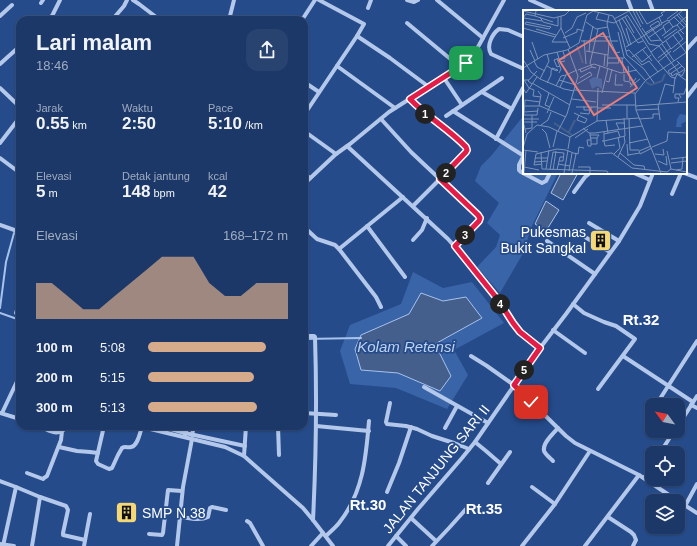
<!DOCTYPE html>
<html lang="id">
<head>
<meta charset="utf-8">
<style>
	body { margin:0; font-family:Arial,sans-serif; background:#294371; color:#f1f3f6; height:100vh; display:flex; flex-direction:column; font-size:15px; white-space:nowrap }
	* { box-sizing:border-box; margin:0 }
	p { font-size:13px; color:#a0acc0 }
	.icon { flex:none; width:22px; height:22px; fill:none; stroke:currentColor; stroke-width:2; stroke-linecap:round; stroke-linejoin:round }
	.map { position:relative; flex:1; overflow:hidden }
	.side { position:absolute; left:16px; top:16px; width:292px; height:414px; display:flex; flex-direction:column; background:#1c3868; border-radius:12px; box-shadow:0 1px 3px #0004,0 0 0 1px #3a527c }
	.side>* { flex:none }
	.needle { width:26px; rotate:302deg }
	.buttons { position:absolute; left:645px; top:398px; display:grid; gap:8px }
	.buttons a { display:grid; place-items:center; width:40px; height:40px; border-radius:8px; background:#1c3868; box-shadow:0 1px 3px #0004,0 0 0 1px #3a527c; font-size:20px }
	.pin { position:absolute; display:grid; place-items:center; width:34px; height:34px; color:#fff; margin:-17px; border-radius:8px; box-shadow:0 2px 6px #0006 }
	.km { position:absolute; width:20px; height:20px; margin:-10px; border-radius:50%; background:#222; color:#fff; font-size:11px; line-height:20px; text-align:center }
	.round { display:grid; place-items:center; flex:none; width:42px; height:42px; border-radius:12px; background:#294371 }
	.overview { display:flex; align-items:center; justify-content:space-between; height:68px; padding:0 20px }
	h1 { font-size:22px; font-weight:700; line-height:30px }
	.stats { display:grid; grid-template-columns:repeat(3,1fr); gap:6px; height:68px; padding:4px 20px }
	.stats div { display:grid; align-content:center }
	.stats b { font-size:17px; font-weight:700 }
	.stats small { font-size:11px; font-weight:400 }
	.stats p { font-size:11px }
	.chart { height:112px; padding:8px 20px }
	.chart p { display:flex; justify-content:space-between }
	.chart svg { width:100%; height:72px; margin-top:4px; fill:#d6ab8b; opacity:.7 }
	ul { padding:0 20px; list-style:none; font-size:13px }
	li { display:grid; grid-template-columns:64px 48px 1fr; align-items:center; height:30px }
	li i { height:10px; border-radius:5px; background:#d6ab8b }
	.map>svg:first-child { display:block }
	.green { fill:#3964a7 }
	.water { fill:#455f8d; stroke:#a7c2eb }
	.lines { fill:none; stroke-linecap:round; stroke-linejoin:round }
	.stream { stroke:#a7c2eb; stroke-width:2 }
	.minor { stroke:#b3c8ea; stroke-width:4 }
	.route-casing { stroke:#fff; stroke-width:8 }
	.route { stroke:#e11d48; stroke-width:5 }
	.labels { text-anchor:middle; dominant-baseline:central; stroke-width:3.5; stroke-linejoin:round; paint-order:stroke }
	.poi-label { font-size:14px; fill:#fff; stroke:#254b8a; text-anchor:end }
	.street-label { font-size:14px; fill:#fff; stroke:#254b8a }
	.neighbourhood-label { font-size:15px; font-weight:bold; fill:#fff; stroke:#254b8a }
	.water-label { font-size:15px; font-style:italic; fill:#bed2f1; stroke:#254b8a }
	.inset-river { fill:none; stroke:#455f8d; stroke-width:2 }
	.inset-road { fill:none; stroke:#7c93b9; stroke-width:1 }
	.view { fill:#e67e7e; fill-opacity:0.15; stroke:#e67e7e; stroke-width:2 }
	.inset-edge { fill:none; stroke:#fff; stroke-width:2 }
</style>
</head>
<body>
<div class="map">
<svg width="697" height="546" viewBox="0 0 697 546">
	<rect width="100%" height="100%" fill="#254b8a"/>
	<g class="green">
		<polygon points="524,115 524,173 558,173 530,230 525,250 500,293 477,267 496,247 500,235 487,223 499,203 475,181 481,166 491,156"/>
		<polygon points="413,272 443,288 472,282 504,323 454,350 468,375 447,409 396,388 350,384 340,351 350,325 401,304"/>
	</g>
	<g class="water">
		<polygon points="561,173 578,173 563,200 551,193"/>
		<polygon points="546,201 559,210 546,231 535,224"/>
		<polygon points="421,293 443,301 466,297 482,318 435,344 451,376 440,391 398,373 361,370 355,349 361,335 409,314"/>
	</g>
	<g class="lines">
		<g class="stream">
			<polyline points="0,308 6,262 14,233"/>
			<polyline points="0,313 20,320"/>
			<polyline points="304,339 361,338"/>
		</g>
		<g class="minor">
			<polyline points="133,0 139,4 160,20"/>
			<polyline points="407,0 414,2 418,0"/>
			<polyline points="437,0 483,38"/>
			<polyline points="530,0 555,11"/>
			<polyline points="628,0 632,11"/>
			<polyline points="649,0 653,11"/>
			<polyline points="41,3 43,0"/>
			<polyline points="368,8 371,0"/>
			<polyline points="0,16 12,5"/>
			<polyline points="49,20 53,14 60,0"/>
			<polyline points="112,20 124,6 127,0"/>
			<polyline points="229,20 234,0"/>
			<polyline points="302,20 315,0"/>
			<polyline points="407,23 460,67"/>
			<polyline points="357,36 390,58 429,87"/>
			<path d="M524,37l-16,-7 -9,-1c-7,5 -13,17 -8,25l33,15"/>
			<polyline points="687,49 697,38"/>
			<polyline points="0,64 20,46"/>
			<polyline points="337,66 395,108"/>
			<polyline points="444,78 462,105"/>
			<polyline points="304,82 319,92"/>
			<polyline points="0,88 20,107"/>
			<polyline points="482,92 512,109"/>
			<polyline points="686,98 697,84"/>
			<polyline points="410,99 424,113 447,129 465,145 467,148 466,152 440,179 413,206"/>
			<polyline points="453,111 524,156"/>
			<polyline points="304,115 357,36 364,24 319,0"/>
			<polyline points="446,116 502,78"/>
			<polyline points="381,119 411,152 479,216 480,219 479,221 455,246"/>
			<polyline points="304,131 336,154"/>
			<polyline points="496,139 523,88"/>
			<polyline points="0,143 20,117"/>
			<polyline points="347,146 448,239 470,264 495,296 506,312 513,323 520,332 540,348"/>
			<polyline points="524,155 519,165 519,170 521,172 542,183 546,181 550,173"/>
			<polyline points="0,158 20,173"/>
			<polyline points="634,173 650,180"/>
			<polyline points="684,173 697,178"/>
			<polyline points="304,174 310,178"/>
			<polyline points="304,184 336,154 350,144 389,112 466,63 471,57 478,47 504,0"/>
			<polyline points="574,192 585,177 590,173"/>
			<polyline points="672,194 681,173"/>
			<polyline points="589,223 619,241"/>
			<polyline points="0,225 20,232"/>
			<polyline points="367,226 405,277"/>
			<polyline points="304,227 317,239 335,245 339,249 376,297 381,307"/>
			<polyline points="585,237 610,252"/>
			<polyline points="413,240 422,230 427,218"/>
			<polyline points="547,241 595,274"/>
			<polyline points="339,249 403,197"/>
			<polyline points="573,304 584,313 604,322 616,326 635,339 598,389"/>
			<polyline points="16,313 20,302"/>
			<polyline points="553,330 585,353"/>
			<path d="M304,336h10l1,1c2,61 1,122 -2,183"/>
			<polyline points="471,356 487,366 514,385 566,436 575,443 639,475 678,501"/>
			<polyline points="623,356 693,402"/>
			<polyline points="424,387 488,423"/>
			<polyline points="390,403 386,422 387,424 406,426 417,429 432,436 454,443 469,449"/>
			<polyline points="656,405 697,341"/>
			<polyline points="691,405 697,408"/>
			<polyline points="0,413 20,419"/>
			<polyline points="2,413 20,375"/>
			<polyline points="304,413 336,415"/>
			<path d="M39,426c14,6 17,11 30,0"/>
			<path d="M104,426l-8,35 2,3 11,5 3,-1 6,-13 4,-7c3,-2 6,0 9,-1 7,-1 9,-15 11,-20"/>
			<polyline points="138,426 225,447 244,456 303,508 313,520 333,546"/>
			<polyline points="160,426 185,433 245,446"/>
			<polyline points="278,426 279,455"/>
			<polyline points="316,426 369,431"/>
			<polyline points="678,426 697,396"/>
			<polyline points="445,428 457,406"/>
			<polyline points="185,435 187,426"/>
			<polyline points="192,435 194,426"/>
			<polyline points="475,442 486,451 501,464"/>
			<polyline points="59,447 77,451 90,452 98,453"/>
			<polyline points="660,453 674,431"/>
			<polyline points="244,456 246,426"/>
			<path d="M553,461c-3,-3 -7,-6 -9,-10 -2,-8 9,-17 14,-23"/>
			<polyline points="27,473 43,479 44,478 47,476 61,440 62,431"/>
			<polyline points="644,478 652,466"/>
			<polyline points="0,481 16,487 3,546"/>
			<polyline points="488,483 510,452"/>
			<polyline points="16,487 40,497 66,506 68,510 63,533 63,535 85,540"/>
			<polyline points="532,487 555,504"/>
			<polyline points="387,492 399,463 411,427"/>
			<polyline points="678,501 697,513"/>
			<polyline points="685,506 697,484"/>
			<path d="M180,517c9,1 20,4 28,0l2,-9 2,-1 14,3"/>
			<polyline points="608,517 631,532 634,535 636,540 633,546"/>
			<polyline points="411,518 436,541"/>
			<polyline points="247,521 250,523 263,546"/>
			<polyline points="149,534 162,535 163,533 168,490 182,491"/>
			<path d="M326,536c4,-4 9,-8 13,-13 24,-30 27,-65 30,-102"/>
			<polyline points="396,536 406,546"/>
			<polyline points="0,544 14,546"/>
			<polyline points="32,546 40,497"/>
			<polyline points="84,546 90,514"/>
			<polyline points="177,546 183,487 192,439"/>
			<polyline points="311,546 323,533"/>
			<polyline points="388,546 418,509 462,458 475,442 540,348 566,314 619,241 640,206 653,173"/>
			<polyline points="432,546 449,528 467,508"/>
			<polyline points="522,546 555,504 590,451"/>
			<polyline points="585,546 639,475"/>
		</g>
	</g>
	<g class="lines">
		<defs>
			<path id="route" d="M466,63l-56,36c17,18 39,30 56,48l1,3 -1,2 -26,27 38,36 2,3 -1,3 -24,25 40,50 11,16 7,11 7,9 20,16 -26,37 17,17"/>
		</defs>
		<use href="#route" class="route-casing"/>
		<use href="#route" class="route"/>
	</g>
	<defs>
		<symbol id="building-square" viewBox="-11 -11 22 22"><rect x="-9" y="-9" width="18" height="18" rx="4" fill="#f4d877" stroke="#254b8a"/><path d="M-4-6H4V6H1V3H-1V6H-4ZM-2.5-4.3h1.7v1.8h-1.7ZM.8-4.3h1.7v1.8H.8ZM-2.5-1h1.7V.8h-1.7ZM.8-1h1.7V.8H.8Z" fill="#111"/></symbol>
	</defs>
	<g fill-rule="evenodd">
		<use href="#building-square" x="588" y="228" width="25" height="25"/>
		<use href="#building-square" x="114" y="500" width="25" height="25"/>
	</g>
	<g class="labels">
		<g class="poi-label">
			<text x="586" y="232">Pukesmas<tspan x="586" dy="16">Bukit Sangkal</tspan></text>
			<text x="142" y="513" text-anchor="start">SMP N 38</text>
		</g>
		<g class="street-label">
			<text transform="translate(436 469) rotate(-51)">JALAN TANJUNG SARI II</text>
		</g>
		<g class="neighbourhood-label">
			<text x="641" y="319">Rt.32</text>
			<text x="368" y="504">Rt.30</text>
			<text x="484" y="508">Rt.35</text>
		</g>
		<g class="water-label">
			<text x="406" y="346">Kolam Retensi</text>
		</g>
	</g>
	<g transform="translate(523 10)">
		<rect width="164" height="164" fill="#254b8a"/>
		<path d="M71,67l8,2v10l-5,-3 -5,3 -3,-9zM157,104l7,1v6l-6,3 1,3h-6l1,-8z" fill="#3964a7"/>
		<path class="inset-river" d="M54,36l6,17M123,72l5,3 11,-4 3,-7M31,113l18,12M46,122l6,-12"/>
		<path class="inset-road" d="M0,1l31,7 11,-3 4,-4M110,1l8,16M113,1l7,13M116,1l8,13 16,-9 -2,-2 4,-2M76,2l-3,7 18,4 14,-8M156,4l8,9M64,5l6,-4 20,5 8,16 6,23 17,14 10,14M86,5l-2,9 4,18 5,11 4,-1M154,5l9,10M12,6l18,6M38,6v12l9,20M105,6l26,41 17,20 4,1 -2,15M17,7l3,5 15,4v-9M102,7l9,16M151,7l10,10M0,8l3,-4 9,2 1,-5M1,8l18,3M99,8l16,25 5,-2M91,9l15,-8 20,33 10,2 20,27 6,-4 -8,-8M144,9l11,-8M96,10l10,26M146,11l13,-10M3,12l25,5 -2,2 -24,-5zM63,12l10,7 12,-2M139,13l6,-3 5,7 -11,9M137,14l-2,-3 -8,5 13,17M154,15l10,-9M150,17l4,-2 4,5 6,-5M0,18l32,9M38,18l-9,14h16M103,18l5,17M119,18l9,13 10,-1M13,19l20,6M95,22l6,25 22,24M42,23l7,-5 5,-11 9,-4M122,23l15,-9M143,23l-3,-7 6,-4M150,25l7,-5 4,4M73,26l14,1M40,28l14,-6v-3l7,2M125,28l16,-11M141,28l13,-9M61,30l2,24M67,30l3,-14M58,31h37M143,31l5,8 12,-10 -5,-7M9,32l6,17M139,34l12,17M103,37l36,-23 -3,-7M7,40l5,11M120,40l9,11M63,41l22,4M103,41l3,-1 13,15 7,-4 9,11M34,42l3,10 5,-1M66,42l1,-12M128,42l22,-17 14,19M150,42l14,-11M113,45l6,7 9,-7M109,47l14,-10M36,48l-5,2 3,7 3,-1M85,48h16M99,48l2,15M135,48l13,-10M34,49l4,10 -2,4M36,50l6,-2 -2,-7M1,51l7,11 9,7 24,10 10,2M11,51l3,6 8,4M135,52l13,-11M84,53h12l-1,-5M157,53l-12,8 2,3 12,-8M24,56l5,3 5,2 1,-1 -6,-2v1l-1,2v4l-4,8M81,56l1,-12M105,56l2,15M84,57l2,-24M0,58l21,-13 23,-5 12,-7 8,-28M73,58l-4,-1 -2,-4 8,-34M57,59l1,3 11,-5M55,60l16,-6 27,9 16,-3M148,63l1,3 5,-3 5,3 3,-6M93,64l-1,11h8M101,64v7l6,1 1,3 5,-7M74,68l3,-12M17,69l9,-18 -2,-7M152,69l2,-5 10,7M6,70h-5l5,8 5,2 -1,6 8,1M36,70l17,5M83,71l3,1 3,-13M9,73l38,22M9,74l-4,-3 9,-10M54,74l15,-9 -2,-3 -10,6M33,76l5,-10 5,-1M37,77l6,-12 11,-5M107,77l10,-8M0,78l3,5 11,-16M51,80l61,3M15,81l3,4 -2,11M26,83l-4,12 5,2M79,83l6,-25M156,84h5l3,-8M49,89l24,3M155,92l1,-4h-4v-4h4l2,4M135,94l2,16M136,94l6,-20 9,2M79,95h33M2,96h15l26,11M61,96v4h6l2,-3M112,96l52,-4M53,97h21M74,98h14M113,100l23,-1M1,102l14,-1M24,103l7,-16M51,103l13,6M57,103l9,1 1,-4M0,105h14l1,-7M1,105l1,-15 15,2M56,105l-2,5 8,3 2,-4M101,108l1,18M104,108v-13M106,108l1,32h9M0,109h16M116,109l14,-1v-4h6M83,110l2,13M0,111l3,12M74,111l1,-33M0,112h14M18,115l7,-5 3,-8M60,118l6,5h6l47,-7M2,119l7,-1v-13M19,119l4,4 4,15M96,119l-3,-6h9M35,121l9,-17 11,-38 -10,-27M81,122v9l21,-5M67,123v2l1,5v6h-3l-1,-6h4M81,124l14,-3 2,6M67,125h9l-2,3M52,128l13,-9M67,128h7v6h-6M79,131h2l1,5 10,-1M106,133l19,-4M104,134l1,12M30,137l4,-16M129,137l15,-6 1,-9 19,1M0,138l4,-14 10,-9 12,2 21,10 27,-16 42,-3M45,139l2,-12M0,140l15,2M18,142l1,17 65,2 1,2M30,142l11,1 -1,8h-4M52,143l3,1 1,-7 5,1M97,143l14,12 10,1 1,4M72,144l17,-1 20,15 35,4M91,144l6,-6 -2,-11M117,144l12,-6M132,144l9,1 -1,-6M105,145l12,-2 -1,-2 12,-5M95,147l7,-15 -1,-6M12,148h13M148,149l16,-2M135,151l9,4 -1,-9M12,152l12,-1M148,153l16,-2M19,154l-8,1 2,-11 21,-5 9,1 10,4 -4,19M35,154l12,2M1,157l15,3M55,157h12v6M23,159l3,-19M148,159l16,3M27,160l3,-18M30,160l3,-19M34,160l3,-13h3M153,160l6,-1 1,-12M46,161l3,-18M144,162l4,-3 -4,-18M1,163l2,-23M41,163l4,-23M138,163l-25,-63 -1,-16 11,-14 41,-28"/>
		<path class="view" d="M80,23l34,55 -43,27 -35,-55z"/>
		<rect width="164" height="164" class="inset-edge"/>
	</g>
</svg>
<div class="buttons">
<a><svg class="needle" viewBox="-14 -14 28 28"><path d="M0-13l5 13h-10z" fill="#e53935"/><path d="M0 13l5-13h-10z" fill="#a0acc0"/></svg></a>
<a><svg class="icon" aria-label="locate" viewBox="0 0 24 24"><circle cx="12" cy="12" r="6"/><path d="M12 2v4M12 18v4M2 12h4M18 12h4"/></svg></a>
<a><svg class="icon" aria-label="layers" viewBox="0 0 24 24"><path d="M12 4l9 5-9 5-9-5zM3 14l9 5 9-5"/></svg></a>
</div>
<div class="pin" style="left:466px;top:63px;background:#1e9e55"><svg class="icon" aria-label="arrive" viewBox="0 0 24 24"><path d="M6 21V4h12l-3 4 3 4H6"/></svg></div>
<div class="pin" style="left:531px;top:402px;background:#d93025"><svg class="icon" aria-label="check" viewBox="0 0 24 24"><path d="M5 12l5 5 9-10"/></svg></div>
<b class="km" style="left:425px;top:114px">1</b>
<b class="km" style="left:446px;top:173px">2</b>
<b class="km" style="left:465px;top:235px">3</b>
<b class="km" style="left:500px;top:304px">4</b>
<b class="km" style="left:524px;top:370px">5</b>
<section class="side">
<div class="overview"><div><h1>Lari malam</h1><p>18:46</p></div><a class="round"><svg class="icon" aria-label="share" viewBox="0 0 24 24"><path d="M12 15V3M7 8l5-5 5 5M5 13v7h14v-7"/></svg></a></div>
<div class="stats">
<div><p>Jarak</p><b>0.55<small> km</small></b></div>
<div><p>Waktu</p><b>2:50</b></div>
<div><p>Pace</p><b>5:10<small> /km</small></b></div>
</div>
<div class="stats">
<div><p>Elevasi</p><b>5<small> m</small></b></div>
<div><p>Detak jantung</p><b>148<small> bpm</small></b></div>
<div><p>kcal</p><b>42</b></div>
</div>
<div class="chart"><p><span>Elevasi</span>168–172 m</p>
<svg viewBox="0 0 160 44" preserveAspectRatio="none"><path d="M0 44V22L10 22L20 30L30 38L40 38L50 30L60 22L70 14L80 6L90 6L100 6L110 22L120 30L130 30L140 22L150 22L160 22V44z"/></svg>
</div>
<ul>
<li><b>100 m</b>5:08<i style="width:84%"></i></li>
<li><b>200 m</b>5:15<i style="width:76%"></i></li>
<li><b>300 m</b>5:13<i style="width:78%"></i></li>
</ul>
</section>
</div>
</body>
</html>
